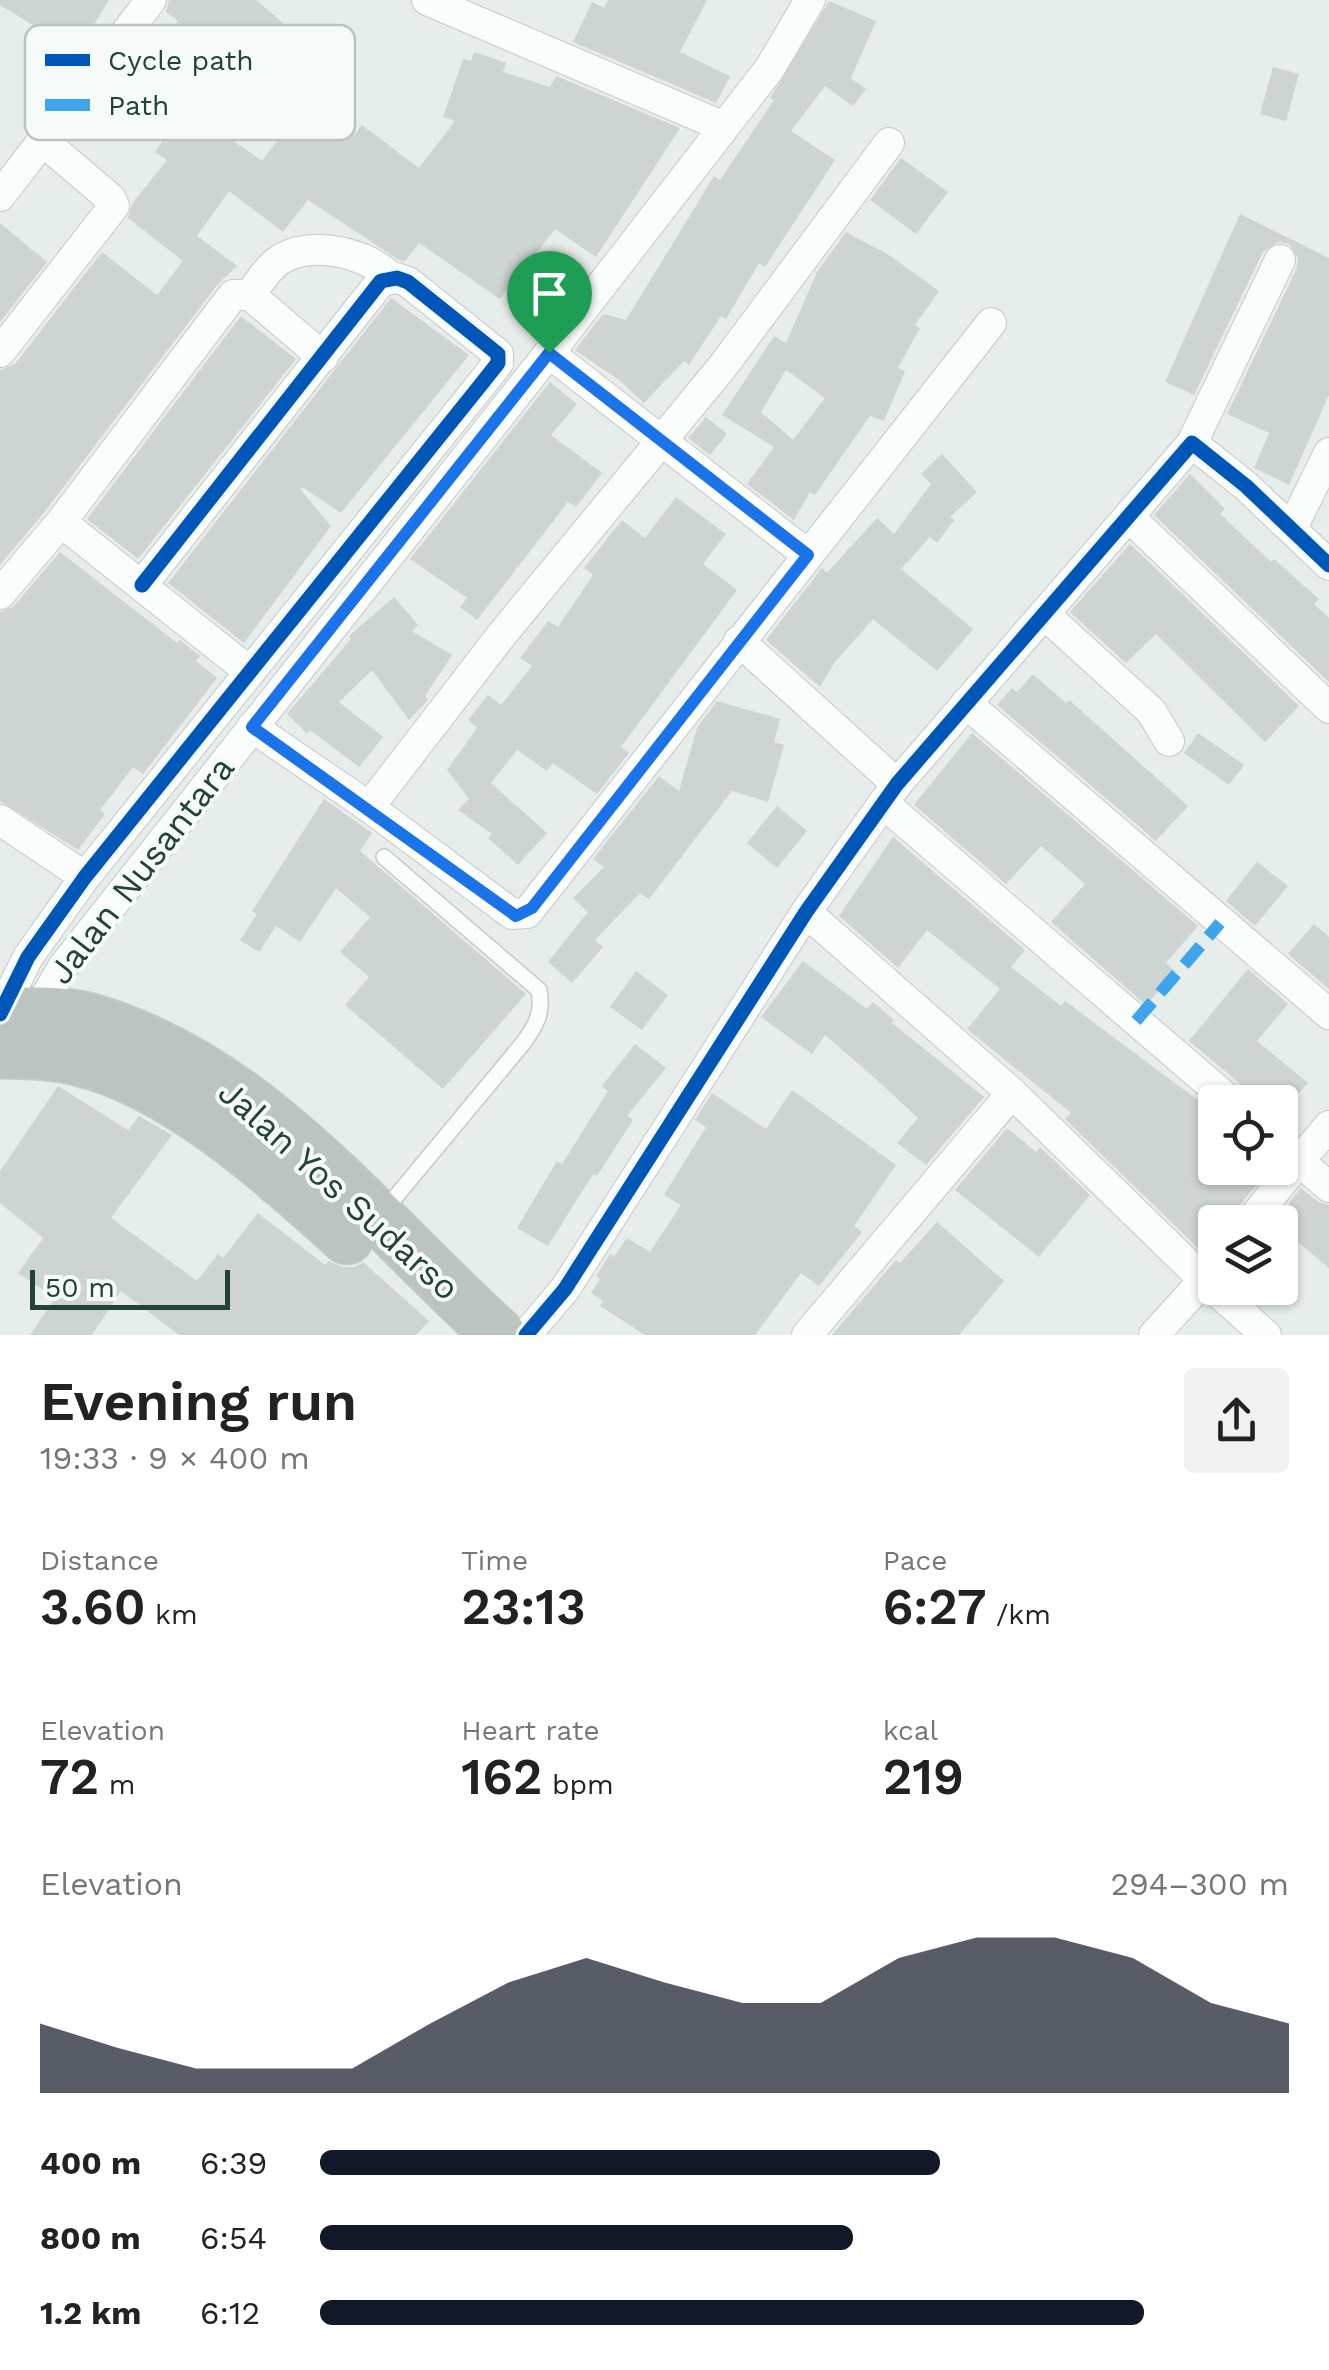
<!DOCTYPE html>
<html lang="en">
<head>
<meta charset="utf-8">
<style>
	body { margin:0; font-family:"Work Sans",sans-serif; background:#f2f2f2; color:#222; height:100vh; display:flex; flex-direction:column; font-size:38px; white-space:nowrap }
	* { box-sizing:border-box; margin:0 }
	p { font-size:32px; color:#767676 }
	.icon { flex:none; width:55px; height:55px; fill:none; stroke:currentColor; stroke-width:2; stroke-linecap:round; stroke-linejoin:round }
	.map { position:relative; height:1335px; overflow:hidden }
	.drawer { display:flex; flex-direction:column; background:#fff; flex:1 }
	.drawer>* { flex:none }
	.controls { position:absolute; left:1198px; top:1085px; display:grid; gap:20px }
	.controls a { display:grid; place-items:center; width:100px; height:100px; border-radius:10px; background:#fff; box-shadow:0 2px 8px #0004; font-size:50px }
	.scale { position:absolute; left:30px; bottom:25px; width:200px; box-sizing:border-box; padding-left:10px; border:5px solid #23423a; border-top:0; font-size:28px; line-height:35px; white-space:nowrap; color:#23423a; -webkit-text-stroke:8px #f6fbf9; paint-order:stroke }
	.pin { position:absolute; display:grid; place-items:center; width:85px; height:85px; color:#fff; margin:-102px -42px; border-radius:50% 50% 50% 0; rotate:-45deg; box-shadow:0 0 10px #0007 }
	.pin .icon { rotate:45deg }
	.round { display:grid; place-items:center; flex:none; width:105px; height:105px; border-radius:10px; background:#f2f2f2 }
	.headline { display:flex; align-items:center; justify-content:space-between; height:170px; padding:0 40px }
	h1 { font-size:55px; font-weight:600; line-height:75px }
	.stats { display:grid; grid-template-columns:repeat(3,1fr); gap:15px; height:170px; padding:10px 40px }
	.stats div { display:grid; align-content:center }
	.stats b { font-size:50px; font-weight:600 }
	.stats small { font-size:28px; font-weight:400 }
	.stats p { font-size:28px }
	.chart { height:280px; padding:20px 40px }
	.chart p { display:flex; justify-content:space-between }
	.chart svg { width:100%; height:180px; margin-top:10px; fill:#111827; opacity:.7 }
	ul { padding:0 40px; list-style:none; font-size:32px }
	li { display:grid; grid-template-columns:160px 120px 1fr; align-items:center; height:75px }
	li i { height:25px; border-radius:12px; background:#111827 }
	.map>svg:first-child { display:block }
	.building { fill:#ced4d2; fill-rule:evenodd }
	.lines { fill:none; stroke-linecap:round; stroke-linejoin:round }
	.lane-casing { stroke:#c4cac7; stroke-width:18 }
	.street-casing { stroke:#c4cac7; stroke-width:32 }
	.highway-casing { stroke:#c2ccc9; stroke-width:55 }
	.lane { stroke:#fbfcfc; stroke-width:15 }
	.street { stroke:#fbfcfc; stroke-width:30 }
	.highway { stroke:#bcc4c2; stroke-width:52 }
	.quiet { stroke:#3ea4ec; stroke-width:12; stroke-dasharray:25 12; stroke-linecap:butt }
	.cycleway-casing { stroke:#f6fbf9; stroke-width:21 }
	.cycleway { stroke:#0057b8; stroke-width:15 }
	.route-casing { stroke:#fff; stroke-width:20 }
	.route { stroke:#1a73e8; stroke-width:12 }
	.labels { text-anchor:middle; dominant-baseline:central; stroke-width:8; stroke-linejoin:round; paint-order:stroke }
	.street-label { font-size:35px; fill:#23423a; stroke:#f6fbf9 }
	.key { fill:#f6fbf9; stroke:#b7c4c0; stroke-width:2.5 }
	.key-label { font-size:28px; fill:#23423a }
</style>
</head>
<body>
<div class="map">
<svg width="1329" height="1335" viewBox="0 0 1329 1335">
	<rect width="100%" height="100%" fill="#e7edea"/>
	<g class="building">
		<polygon points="0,0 109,0 77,52 0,5"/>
		<path d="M169,0h87l57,48 -29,34 70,53 8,-10 57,43 36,-47 -12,-4 20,-58 8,2 3,-9 32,11 -3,9 47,15 6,-11 124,52 -84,129 -41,-28 -55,70 -81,-56 -14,18 -6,-1 -91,-60 -25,32 -54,-41 -32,45 40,30 -19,18 -172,226 -46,55v-195l15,-6 87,-112 55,43 26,-34 -55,-43 4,-14 35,-44 -12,-8 8,-12 -49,-36 64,-83 -12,-9zM215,65l73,61 -26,35 -78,-55z"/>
		<polygon points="608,0 707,0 680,52 730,76 716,103 573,42 592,2 604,8"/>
		<polygon points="829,1 876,21 851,78 866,89 853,106 825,86 791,131 835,160 765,267 759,263 726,319 721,316 689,365 684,361 644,403 619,380 575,350 603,314 626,320 714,176 720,180 774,100 770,98"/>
		<polygon points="1273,67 1299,74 1286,121 1260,114"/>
		<polygon points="901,158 948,192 916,234 870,200"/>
		<polygon points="1240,214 1329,258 1329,395 1289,485 1254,468 1269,433 1227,414 1297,268 1298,258 1289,244 1278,242 1263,252 1194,395 1165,382"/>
		<polygon points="0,223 47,262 0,322"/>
		<path d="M846,232l43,23 50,36 -24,34 5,3 -22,40 7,3 -21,50 -14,-5 -55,79 -5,-3 -16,28 -47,-36 27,-37 -52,-32 52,-79 12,7 31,-71zM786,370l39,28 -32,42 -32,-28z"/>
		<polygon points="391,298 469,355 341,513 302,487 300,489 331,526 244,643 168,583"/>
		<polygon points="241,316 296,359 138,559 87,519"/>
		<polygon points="550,382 577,404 551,435 602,473 576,507 568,502 477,620 460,607 467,598 410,559"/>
		<polygon points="706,417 727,434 710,455 688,438"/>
		<polygon points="942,454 977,492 950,517 954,520 937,543 930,537 901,569 973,629 937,671 873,619 835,662 820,687 766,640 822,568 827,573 877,518 894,534 931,484 921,474"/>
		<polygon points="1190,474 1225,509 1220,514 1271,562 1274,559 1319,599 1314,604 1329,618 1329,682 1154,515"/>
		<polygon points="676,497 726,534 703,564 737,590 621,747 629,753 597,794 553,763 547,771 517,750 491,783 547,833 518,865 488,838 492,834 458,810 469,799 447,770 477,728 468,720 488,695 501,705 532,666 520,658 548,621 558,627 593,575 584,568 622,520 645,538"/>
		<polygon points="1130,544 1299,706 1265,742 1156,634 1126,663 1070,612"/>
		<polygon points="60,552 177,643 180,640 200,656 196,661 217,678 143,774 133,767 100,810 105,814 78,850 0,801 0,612 14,606"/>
		<polygon points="394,597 418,625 412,631 452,655 425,696 428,700 409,720 372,670 339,702 383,737 359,767 310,730 307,733 287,714 351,639 349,636"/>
		<polygon points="1033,674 1066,703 1069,700 1188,806 1156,841 997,705 1012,688 1017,692"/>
		<polygon points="717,701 780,719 774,742 784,745 768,802 732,791 649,899 640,893 595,940 603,947 572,983 548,962 588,912 573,898 604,867 593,859 659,776 679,791 697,728"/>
		<polygon points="972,733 1198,926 1166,963 1176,972 1146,1005 1051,922 1085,884 1067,868 1041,846 1006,884 914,805"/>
		<polygon points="1198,733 1244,765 1229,785 1184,753"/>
		<polygon points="324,799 372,833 360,851 526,994 443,1089 345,1005 369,977 340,952 370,917 336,888 300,942 276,926 259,952 240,940 257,914 252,911"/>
		<polygon points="777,806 807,831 777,868 747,843"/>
		<polygon points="893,837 1025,950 1011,967 1061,1006 1065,1001 1215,1113 1215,1168 1270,1168 1226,1222 1215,1222 1215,1235 1201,1251 1065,1119 1071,1113 967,1029 1000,989 927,930 898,968 839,916"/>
		<polygon points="1257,862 1288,886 1255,926 1226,901"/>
		<polygon points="1314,924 1329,937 1329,989 1288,954"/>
		<polygon points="803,961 867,1009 873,1002 894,1020 892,1023 984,1097 926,1165 897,1143 918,1118 868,1072 825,1035 812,1054 761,1017"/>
		<polygon points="1248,969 1288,1004 1257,1041 1308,1083 1291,1102 1262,1102 1189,1041"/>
		<polygon points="636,971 668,995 642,1030 610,1007"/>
		<polygon points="635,1044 666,1068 627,1116 633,1120 597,1176 593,1174 548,1246 517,1228 557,1161 562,1164 608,1091 602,1086"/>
		<polygon points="58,1086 128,1130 139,1116 172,1135 111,1218 197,1281 218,1254 223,1258 258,1213 325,1265 329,1261 342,1267 355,1267 363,1262 429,1321 416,1335 179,1335 121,1291 92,1335 30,1335 55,1298 18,1273 43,1238 0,1203 0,1171"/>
		<polygon points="792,1090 896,1165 854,1226 862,1232 819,1286 801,1273 755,1335 645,1335 600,1306 603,1301 591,1293 600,1279 596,1276 610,1254 614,1257 627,1238 650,1252 681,1205 664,1195 706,1127 695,1120 712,1093 766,1129"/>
		<polygon points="1007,1128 1036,1152 1040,1147 1090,1195 1039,1257 955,1190"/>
		<polygon points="1301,1188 1318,1202 1329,1205 1329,1268 1274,1222"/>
		<polygon points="937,1222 1004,1281 959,1335 832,1335 896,1260 900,1263"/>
	</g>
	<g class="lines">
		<defs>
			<path id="lane" d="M383,1212l141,-170c13,-18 19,-30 15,-52l-155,-133"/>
			<g id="street">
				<polyline points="427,0 722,126"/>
				<polyline points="0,196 151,0"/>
				<path d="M250,295c9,-12 18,-28 31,-36 33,-19 85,-6 111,19"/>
				<polyline points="0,352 114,206 111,199 43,141"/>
				<polyline points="549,353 770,68 810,0"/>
				<polyline points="1192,443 1280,260"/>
				<polyline points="1129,517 1329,708"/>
				<polyline points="61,522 250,672"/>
				<polyline points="1292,528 1329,453"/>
				<polyline points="0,594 61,522 233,295 250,295 323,357"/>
				<polyline points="1044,614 1151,711 1169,741"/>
				<polyline points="739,641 897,784"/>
				<polyline points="966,703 1329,1014"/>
				<polyline points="252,727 369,807 512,914 527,913 991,323"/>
				<polyline points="883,803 1231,1102"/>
				<polyline points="369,807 504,632 723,366 889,143"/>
				<polyline points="0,820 85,877"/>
				<polyline points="806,912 1012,1093 807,1335"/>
				<polyline points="36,1013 63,967 549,353 808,555"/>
				<polyline points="0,1014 28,957 85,877 483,382 498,363 498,354 408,282 397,278 381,281 142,585"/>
				<polyline points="1012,1093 1204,1280 1215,1266"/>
				<polyline points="1329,1126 1299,1161 1329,1187"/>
				<polyline points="1250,1222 1299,1161 1280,1145"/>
				<polyline points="526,1335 565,1289 806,912 897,784 1192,443 1246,486 1329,565"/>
				<polyline points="1154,1335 1204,1280 1266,1335"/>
			</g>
			<g id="highway">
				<path d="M0,1015c30,-2 62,-3 91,5 169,49 282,202 408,315"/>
				<path d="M0,1052c26,0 52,1 77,7 95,21 199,114 270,179"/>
			</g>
		</defs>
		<use href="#lane" class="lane-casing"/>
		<use href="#street" class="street-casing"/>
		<use href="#highway" class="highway-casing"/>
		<use href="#lane" class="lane"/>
		<use href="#street" class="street"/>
		<use href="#highway" class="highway"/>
		<polyline class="quiet" points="1136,1021 1220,923"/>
		<defs>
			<g id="cycleway">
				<polyline points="0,1014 28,957 85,877 483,382 498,363 498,354 408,282 397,278 381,281 142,585"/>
				<polyline points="526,1335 565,1289 806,912 897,784 1192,443 1246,486 1329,565"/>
			</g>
		</defs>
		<use href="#cycleway" class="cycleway-casing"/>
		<use href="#cycleway" class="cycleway"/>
	</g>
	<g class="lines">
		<defs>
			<polygon id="route" points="549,353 808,555 532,908 516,916 252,727"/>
		</defs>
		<use href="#route" class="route-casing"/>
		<use href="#route" class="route"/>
	</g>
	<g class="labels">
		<g class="street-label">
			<text transform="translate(141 870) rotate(-52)">Jalan Nusantara</text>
			<text transform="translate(339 1190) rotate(42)">Jalan Yos Sudarso</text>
		</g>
	</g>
	<rect x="25" y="25" width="330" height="115" rx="15" class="key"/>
	<rect x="45" y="54" width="45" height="12" fill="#0057b8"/>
	<rect x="45" y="99" width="45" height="12" fill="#3ea4ec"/>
	<g class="key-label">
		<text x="108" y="70">Cycle path</text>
		<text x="108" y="115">Path</text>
	</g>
</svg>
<div class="controls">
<a><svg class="icon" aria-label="locate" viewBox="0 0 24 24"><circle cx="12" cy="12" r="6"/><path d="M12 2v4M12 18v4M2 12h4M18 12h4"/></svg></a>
<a><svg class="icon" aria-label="layers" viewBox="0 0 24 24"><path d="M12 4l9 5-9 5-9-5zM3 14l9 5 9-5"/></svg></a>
</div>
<div class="scale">50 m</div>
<div class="pin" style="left:549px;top:353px;background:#1e9e55"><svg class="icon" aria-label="arrive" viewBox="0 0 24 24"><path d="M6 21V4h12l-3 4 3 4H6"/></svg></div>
</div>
<section class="drawer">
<div class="headline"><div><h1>Evening run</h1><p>19:33 · 9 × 400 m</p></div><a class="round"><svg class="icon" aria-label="share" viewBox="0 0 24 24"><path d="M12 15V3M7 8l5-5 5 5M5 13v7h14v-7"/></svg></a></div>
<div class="stats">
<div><p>Distance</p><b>3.60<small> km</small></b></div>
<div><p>Time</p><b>23:13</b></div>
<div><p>Pace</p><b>6:27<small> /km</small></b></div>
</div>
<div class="stats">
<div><p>Elevation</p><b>72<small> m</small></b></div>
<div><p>Heart rate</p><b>162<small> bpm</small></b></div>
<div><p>kcal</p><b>219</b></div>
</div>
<div class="chart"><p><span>Elevation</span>294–300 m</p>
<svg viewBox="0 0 160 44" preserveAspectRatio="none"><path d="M0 44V27L10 33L20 38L30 38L40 38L50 27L60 17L70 11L80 17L90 22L100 22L110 11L120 6L130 6L140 11L150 22L160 27V44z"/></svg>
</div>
<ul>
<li><b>400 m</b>6:39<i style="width:64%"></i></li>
<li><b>800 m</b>6:54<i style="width:55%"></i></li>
<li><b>1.2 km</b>6:12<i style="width:85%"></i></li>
</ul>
</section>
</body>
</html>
